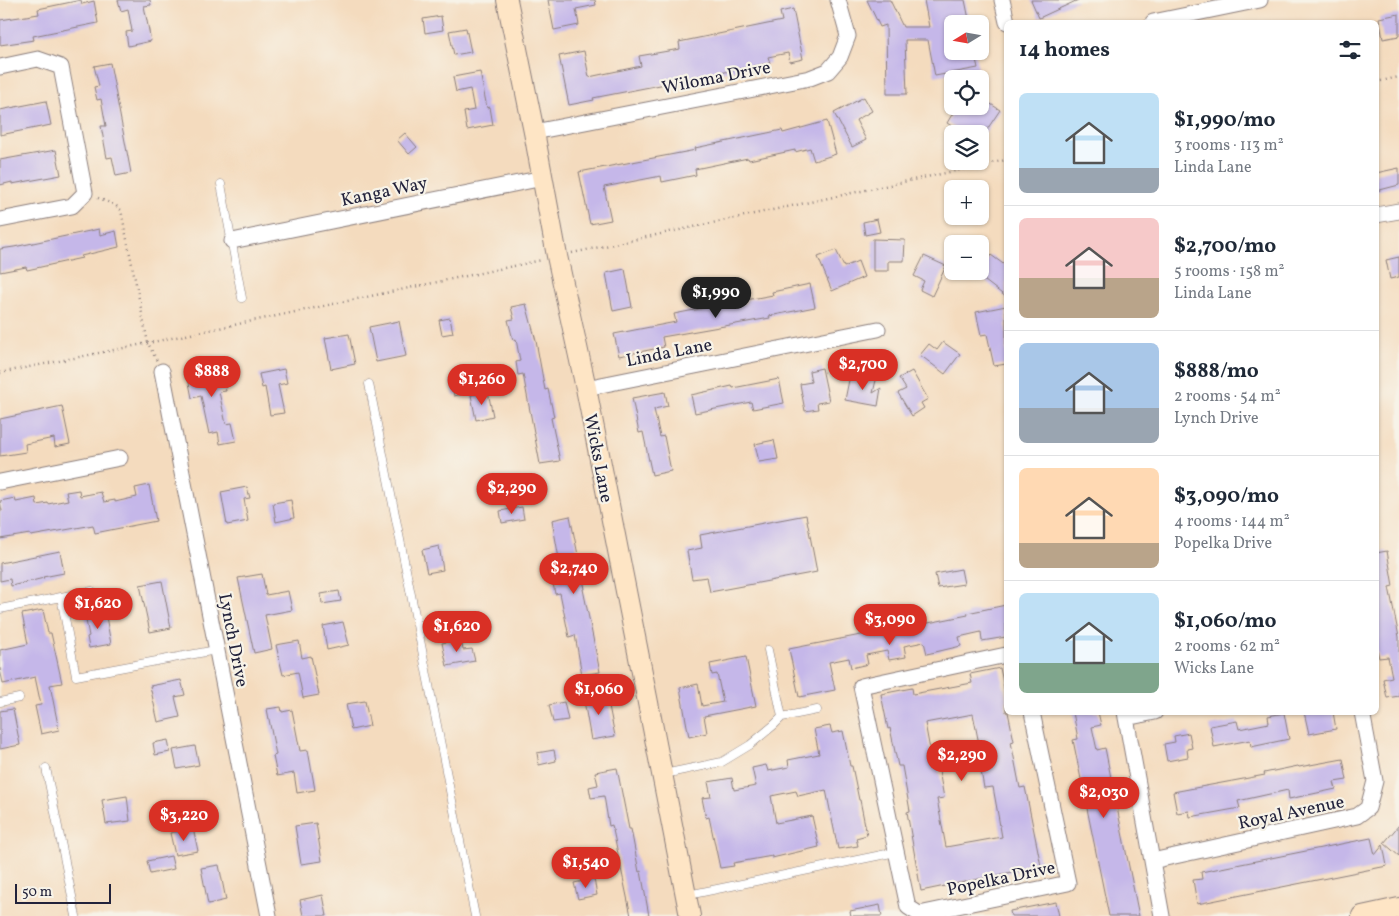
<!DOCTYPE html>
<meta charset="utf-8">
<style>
body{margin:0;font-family:Vollkorn,serif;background:#f6f6f7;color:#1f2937;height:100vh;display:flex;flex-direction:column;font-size:19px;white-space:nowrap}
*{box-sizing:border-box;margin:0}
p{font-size:16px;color:#747a83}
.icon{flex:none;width:28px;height:28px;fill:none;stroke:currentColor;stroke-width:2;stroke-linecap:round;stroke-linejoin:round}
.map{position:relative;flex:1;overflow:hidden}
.details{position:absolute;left:1004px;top:20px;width:375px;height:695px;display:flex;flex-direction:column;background:#fff;border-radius:8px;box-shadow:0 1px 4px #0004}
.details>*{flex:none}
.needle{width:32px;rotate:259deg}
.controls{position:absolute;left:944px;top:15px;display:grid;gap:10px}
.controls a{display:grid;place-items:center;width:45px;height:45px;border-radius:8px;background:#fff;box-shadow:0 1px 4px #0004;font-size:25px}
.scale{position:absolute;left:15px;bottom:12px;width:96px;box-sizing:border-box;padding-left:5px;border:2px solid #22223b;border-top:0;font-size:14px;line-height:18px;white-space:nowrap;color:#22223b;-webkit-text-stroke:4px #f7f3e8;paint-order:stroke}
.price{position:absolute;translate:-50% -42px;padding:0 11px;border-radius:18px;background:#d93025;color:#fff;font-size:16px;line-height:32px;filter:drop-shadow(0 1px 2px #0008)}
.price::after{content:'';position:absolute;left:50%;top:30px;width:15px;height:11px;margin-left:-8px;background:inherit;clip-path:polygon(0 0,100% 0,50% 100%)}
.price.on{background:#222;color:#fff}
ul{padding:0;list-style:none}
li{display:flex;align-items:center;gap:15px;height:125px;padding:0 15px}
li+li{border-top:1px solid #e0e1e3}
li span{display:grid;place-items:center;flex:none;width:140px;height:100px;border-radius:8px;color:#555}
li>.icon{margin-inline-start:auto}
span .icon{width:60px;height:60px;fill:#fffc;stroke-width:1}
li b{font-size:21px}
h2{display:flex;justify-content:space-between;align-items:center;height:60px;padding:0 15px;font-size:21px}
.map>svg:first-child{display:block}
.building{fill:#c5b7e9;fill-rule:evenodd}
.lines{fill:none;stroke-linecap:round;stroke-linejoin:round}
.lane-casing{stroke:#8b7e7c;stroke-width:9}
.street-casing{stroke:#8b7e7c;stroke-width:17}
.secondary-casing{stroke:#8b7e7c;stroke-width:22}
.path{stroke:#8b7e7c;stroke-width:2.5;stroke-dasharray:1 4;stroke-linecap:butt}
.lane{stroke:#fff;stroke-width:8}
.street{stroke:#fff;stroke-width:15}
.secondary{stroke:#fee5c5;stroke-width:20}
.labels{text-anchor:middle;stroke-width:4.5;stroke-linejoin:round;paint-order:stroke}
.street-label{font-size:18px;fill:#22223b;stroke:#f7f3e8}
</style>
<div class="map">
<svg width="1399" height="916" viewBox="0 0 1399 916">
<rect width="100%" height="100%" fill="#f7f3e8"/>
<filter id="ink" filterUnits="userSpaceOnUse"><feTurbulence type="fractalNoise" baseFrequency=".02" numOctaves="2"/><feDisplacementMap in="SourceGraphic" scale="10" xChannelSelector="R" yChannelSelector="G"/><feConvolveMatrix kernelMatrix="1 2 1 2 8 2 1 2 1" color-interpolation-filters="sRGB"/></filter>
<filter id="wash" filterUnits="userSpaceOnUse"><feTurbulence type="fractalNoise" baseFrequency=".0096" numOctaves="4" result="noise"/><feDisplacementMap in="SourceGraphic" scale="20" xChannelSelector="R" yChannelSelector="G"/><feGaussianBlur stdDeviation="1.12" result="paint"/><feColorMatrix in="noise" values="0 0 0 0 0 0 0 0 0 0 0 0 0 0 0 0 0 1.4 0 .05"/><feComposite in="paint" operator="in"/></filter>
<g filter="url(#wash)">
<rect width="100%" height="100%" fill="#f4dbbe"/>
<g id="blocks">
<!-- building -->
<path class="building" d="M81,0L82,4L94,1L98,23L33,36L34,40L0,45V20L39,14L38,9Z
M118,0H150L151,5L144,6L151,41L128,46L126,32L132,31L128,9L121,11Z
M548,0H595L596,5L576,9L579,25L554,30Z
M867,0H890L903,27H929L924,0H965L970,24H952V51H974L978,68L935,76L928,40H905L907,94H887L886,25L880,27Z
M1031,0H1078L1039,18Z
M793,9L803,59L790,62L788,53L768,57L770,63L700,77V78L686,81V80L593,98L594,100L569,105L559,56L584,51L589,77L641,66L639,56L680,49L679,42L782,21L780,12Z
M1399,14V36L1383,39L1379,18Z
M441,16L443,30L425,33L423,19Z
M466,28L471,52L454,55L449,31Z
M110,63L131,173L116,176L112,157L107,158L101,126H106L101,99L97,100L94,87L99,86L94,66Z
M480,72L487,108L490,107L493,125L467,130L464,112L474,110L470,89L456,92L453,77Z
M864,97L872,111L856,120L866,140L852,147L834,113Z
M980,97L1000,110L984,134H964L947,123L957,106H980Z
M46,101L51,125L0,135V110Z
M827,121L836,154L814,161L810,148L795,152V150L749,160L748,158L695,169L696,175L662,182L661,176L604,187L611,220L590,224L579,172L696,150L695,148L782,130L783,133Z
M405,133L417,147L409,154L397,140Z
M56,150L61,175L12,184V182L0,185V160Z
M1399,168V185L1376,191V173Z
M877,219L880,232L865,235L863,222Z
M99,229L100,235L116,231L119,247L81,256L82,258L27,270L26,267L0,272V249L14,247Z
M873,239L905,240L904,261H888V271H873Z
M836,250L844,267L858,261L864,277L832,291L818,257Z
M991,255L1006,266V297L976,274L980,271V269Z
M924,256L946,266L932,296L920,290L924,281L914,276Z
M1399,257V277L1390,279L1386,260Z
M625,269L632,307L613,311L606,273Z
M810,284L815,307L769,316L770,318L662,337L664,347L619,356L614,334L676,322L674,314L715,306L716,308L746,303V300L773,295L772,292Z
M526,304L536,341L545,390L548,389L554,417L551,418L560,461L540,464L523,374L518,375L516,362L520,361L516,339L513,340L508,320L514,319L511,307Z
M1006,306V364L994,366L987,334L981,335L976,312Z
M450,318L453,333L442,335L439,320Z
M399,321L406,356L376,362L369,327Z
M349,334L355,364L331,369L325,338Z
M943,342L960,354L945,374L920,355L929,344L937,350Z
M219,358L226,391L219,392L226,424L232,423L236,441L220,444L218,432L209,434L201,396L192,398L188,378L197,376L195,363Z
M822,368L829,401L817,403L818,409L805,411L800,384L811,382L809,371Z
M284,369L287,383L278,385L284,413L270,415L265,387L262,388L259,374Z
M912,371L928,399L921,403L924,408L912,416L898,393L906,389L899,378Z
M850,375L876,380L873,393L881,388L878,406L845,400Z
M471,376L474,392L454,396L451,380Z
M779,379L784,403L753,409L751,402L695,413L691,395L732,386L733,388Z
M488,392L493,416L476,420L471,395Z
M665,392L668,406L654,409L660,437L664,436L671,471L652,475L643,432L639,433L632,398Z
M62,406L70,444L55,447L54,438L25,444L26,452L0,456V419Z
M774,440L778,459L759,462L755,444Z
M149,485L156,521L95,533L93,525L31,536L30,534L0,539V511H2L0,501L15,498L16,502L36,498L37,505L48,503V504L68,500L66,492L79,490L80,496L101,492L104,502L115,500V502L137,497L135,488Z
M247,487L250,498L244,499L248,521L227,525L221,492Z
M291,500L294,518L276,522L273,503Z
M522,507L524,519L502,523L500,511Z
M806,515L817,572L710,592L707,577L692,579L687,551L702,548L700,535Z
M570,516L585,589H583L600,672L582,675L575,635L569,637L560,593L555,594L553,583L560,581L557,565L560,564L552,520Z
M439,546L443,570L427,573L422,550Z
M60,551L64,573L43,577L44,578L11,586L10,579L0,581V563Z
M1387,551L1393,586L1389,587L1399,637V696L1387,698L1383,679L1392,677L1388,657L1379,658L1376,646V553Z
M961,569L964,584L938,588L935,574Z
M262,574L266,595L288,591L292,610L265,615L272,649L254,653L238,578Z
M162,581L171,628L150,632L140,585Z
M339,591L341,601L322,604L321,594Z
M1006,605V637L982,641L981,632L959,637L961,646L927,654L924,642L904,646L906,657L889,660L887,651L866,655L868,664L851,668L849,658L829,662L835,690L799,697L789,649L871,633L908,627L968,615L967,613Z
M43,610L48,633H51L62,683L50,685L59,730L41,734L35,706L41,705L35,677L3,684L0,668V650L28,644L22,614Z
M105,611L111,644L89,648L87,637L89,636L85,615Z
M343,622L349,645L327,650L323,626Z
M461,639L463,650L472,649L475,661L447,666L442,643Z
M299,641L302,658L311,656L319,695L303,698L298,672L283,675L276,645Z
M746,657L756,706L704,716L707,733L689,737L680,688L698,684L702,706L723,702L717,674L712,675L710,664Z
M1000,668L1006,697V712H1008L1014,741L1011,742L1020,788L1025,787L1041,866L921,891L907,812L910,811L902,766H898L890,728L888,729L881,694L912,688L913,694L972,683L970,674ZM973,714L981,754H978L984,788L993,787L1002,837L946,847L937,799L944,798L938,765L933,766L925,723Z
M181,680L185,695L175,697L180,717L158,722L150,686Z
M606,691L615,736L591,740L583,695Z
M365,701L370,726L351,730L346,704Z
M564,702L568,720L553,722L549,705Z
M281,707L282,712L292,710L300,751L308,750L315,790L297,793L294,773L277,776L273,756L276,755L267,709Z
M13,709L20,745L0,749V711Z
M1073,712H1098L1101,725L1092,727L1097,750L1105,748L1139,916H1109L1073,740L1078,739Z
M1304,712H1333L1336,729L1309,734Z
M1284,713L1289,739L1251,747L1250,740L1214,747L1210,726L1237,721L1239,729L1269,723L1268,716Z
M830,726L832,733L843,731L850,766H852L859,800H860L867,835L856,838L858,846L838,849L826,790L798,796L796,791L771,796L776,823L812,816L819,847L772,858V856L733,863L734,866L720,868L709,817L706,818L702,798L711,797L708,782L732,778L734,790L756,786L752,768L766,765L768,771L789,767L788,760L819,754L814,729Z
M1189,733L1192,748L1187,749L1188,757L1167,761L1164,744L1175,742L1174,736Z
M168,740L170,752L155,755L153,743Z
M195,746L199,765L177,769L173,750Z
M554,750L556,761L539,765L537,753Z
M1343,759L1347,780L1334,782L1336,789L1289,799L1288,790L1238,801L1240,808L1190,817L1189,811L1177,813L1173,792L1265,775L1264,773L1298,766L1299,767Z
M617,768L629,829H631L639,872L641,871L649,916H631L612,825L609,826L604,796L591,798L589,787L598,785L595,772Z
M127,796L130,821L106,824L102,800Z
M316,823L322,861L301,864L295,826Z
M1399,825V856L1384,843Z
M193,828L198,851L175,855L170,833Z
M1371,838L1375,855L1383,845L1387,866L1197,904L1193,880L1202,879L1201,872Z
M171,856L174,869L150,874L147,861Z
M219,865L226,900L208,904L201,868Z
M594,879L597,895L578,899L574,883Z
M323,895L327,916H303L300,900Z
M1056,902L1059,916H1011L1010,911Z
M880,905L882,916H851L850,911Z"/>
</g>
</g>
<g filter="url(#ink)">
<use href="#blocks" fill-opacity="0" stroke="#8b7e7c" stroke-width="1"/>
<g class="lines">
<defs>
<path id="lane" d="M221,184L242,298
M369,384L475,916
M61,597L92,591
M0,609L61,597L76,676L216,650
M768,650L782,717
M0,702L19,698
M46,768L76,916
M664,774L722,762L750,745L774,725L782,717L817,710
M688,895L896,852"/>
<path id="street" d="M1002,0L1007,22
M1153,22L1260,0
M0,67L38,59L61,67L85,193L72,206L0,220
M534,132L810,78L828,71L840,57L848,36L838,0
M1376,215L1399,211
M232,241L543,178
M162,371L269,916
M586,388L878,329
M0,482L120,458
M1006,655L861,686L908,907L919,914L1068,883L1032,712
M1125,712L1162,916
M1126,718L1155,712
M1152,861L1357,816L1368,808L1375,781L1362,712"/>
<path id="secondary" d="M507,0L534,132L557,256L586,388L690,916
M1362,916L1399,908"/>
</defs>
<!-- lane casing -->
<use href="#lane" class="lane-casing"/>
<!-- street casing -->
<use href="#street" class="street-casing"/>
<!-- secondary casing -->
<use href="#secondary" class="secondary-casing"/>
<!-- path -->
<path class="path" d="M1376,82L1399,77
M98,198L115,205L121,210L148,343L157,361
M572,253L1006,160
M0,373L148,343L542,260"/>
<!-- lane -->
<use href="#lane" class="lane"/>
<!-- street -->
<use href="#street" class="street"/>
<!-- secondary -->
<use href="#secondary" class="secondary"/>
</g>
</g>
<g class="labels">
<!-- street labels -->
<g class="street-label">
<text transform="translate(716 77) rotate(-11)" y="6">Wiloma Drive</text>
<text transform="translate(384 191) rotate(-12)" y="6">Kanga Way</text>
<text transform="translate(669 352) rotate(-11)" y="6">Linda Lane</text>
<text transform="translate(599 458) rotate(79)" y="6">Wicks Lane</text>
<text transform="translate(234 640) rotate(79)" y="6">Lynch Drive</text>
<text transform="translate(1291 812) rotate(-12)" y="6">Royal Avenue</text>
<text transform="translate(1001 878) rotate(-12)" y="6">Popelka Drive</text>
</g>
</g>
</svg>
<div class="controls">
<a><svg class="needle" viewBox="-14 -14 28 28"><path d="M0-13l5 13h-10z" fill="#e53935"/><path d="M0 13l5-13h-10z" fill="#747a83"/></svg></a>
<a><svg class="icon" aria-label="locate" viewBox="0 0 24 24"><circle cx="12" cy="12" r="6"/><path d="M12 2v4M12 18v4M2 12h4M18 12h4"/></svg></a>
<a><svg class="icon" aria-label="layers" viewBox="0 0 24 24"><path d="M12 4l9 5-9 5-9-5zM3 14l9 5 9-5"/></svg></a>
<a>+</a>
<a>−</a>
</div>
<div class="scale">50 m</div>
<b class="price on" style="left:716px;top:319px">$1,990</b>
<b class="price" style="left:863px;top:391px">$2,700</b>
<b class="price" style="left:212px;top:398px">$888</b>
<b class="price" style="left:482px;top:406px">$1,260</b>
<b class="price" style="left:512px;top:515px">$2,290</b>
<b class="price" style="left:574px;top:595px">$2,740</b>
<b class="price" style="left:98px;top:630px">$1,620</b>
<b class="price" style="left:890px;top:646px">$3,090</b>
<b class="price" style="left:457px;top:653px">$1,620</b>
<b class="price" style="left:599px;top:716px">$1,060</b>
<b class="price" style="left:962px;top:782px">$2,290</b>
<b class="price" style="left:1104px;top:819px">$2,030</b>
<b class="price" style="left:184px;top:842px">$3,220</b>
<b class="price" style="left:586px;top:889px">$1,540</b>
<section class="details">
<h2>14 homes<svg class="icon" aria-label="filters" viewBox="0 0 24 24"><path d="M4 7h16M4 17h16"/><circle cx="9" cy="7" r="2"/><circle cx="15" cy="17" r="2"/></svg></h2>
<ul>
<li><span style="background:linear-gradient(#bfe0f5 75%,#9aa5b1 0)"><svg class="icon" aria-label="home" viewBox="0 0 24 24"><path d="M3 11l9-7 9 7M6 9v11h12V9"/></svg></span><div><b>$1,990/mo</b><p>3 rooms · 113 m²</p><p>Linda Lane</p></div></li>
<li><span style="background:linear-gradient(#f6c9c9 60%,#b9a48a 0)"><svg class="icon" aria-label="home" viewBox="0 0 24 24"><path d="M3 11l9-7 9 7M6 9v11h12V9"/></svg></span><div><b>$2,700/mo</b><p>5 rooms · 158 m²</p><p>Linda Lane</p></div></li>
<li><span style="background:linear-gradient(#a9c7e8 65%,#9aa5b1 0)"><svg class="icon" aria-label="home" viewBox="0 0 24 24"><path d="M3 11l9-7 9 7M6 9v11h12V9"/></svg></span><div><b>$888/mo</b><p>2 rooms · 54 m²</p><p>Lynch Drive</p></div></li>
<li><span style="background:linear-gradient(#ffd9b3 75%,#b9a48a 0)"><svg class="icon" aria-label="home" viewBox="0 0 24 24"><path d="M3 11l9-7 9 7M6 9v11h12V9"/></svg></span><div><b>$3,090/mo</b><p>4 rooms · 144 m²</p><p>Popelka Drive</p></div></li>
<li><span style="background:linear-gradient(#bfe0f5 70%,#7fa58c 0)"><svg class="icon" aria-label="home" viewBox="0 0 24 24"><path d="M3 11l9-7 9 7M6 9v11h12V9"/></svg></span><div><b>$1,060/mo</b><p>2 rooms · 62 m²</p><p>Wicks Lane</p></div></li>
</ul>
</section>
</div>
